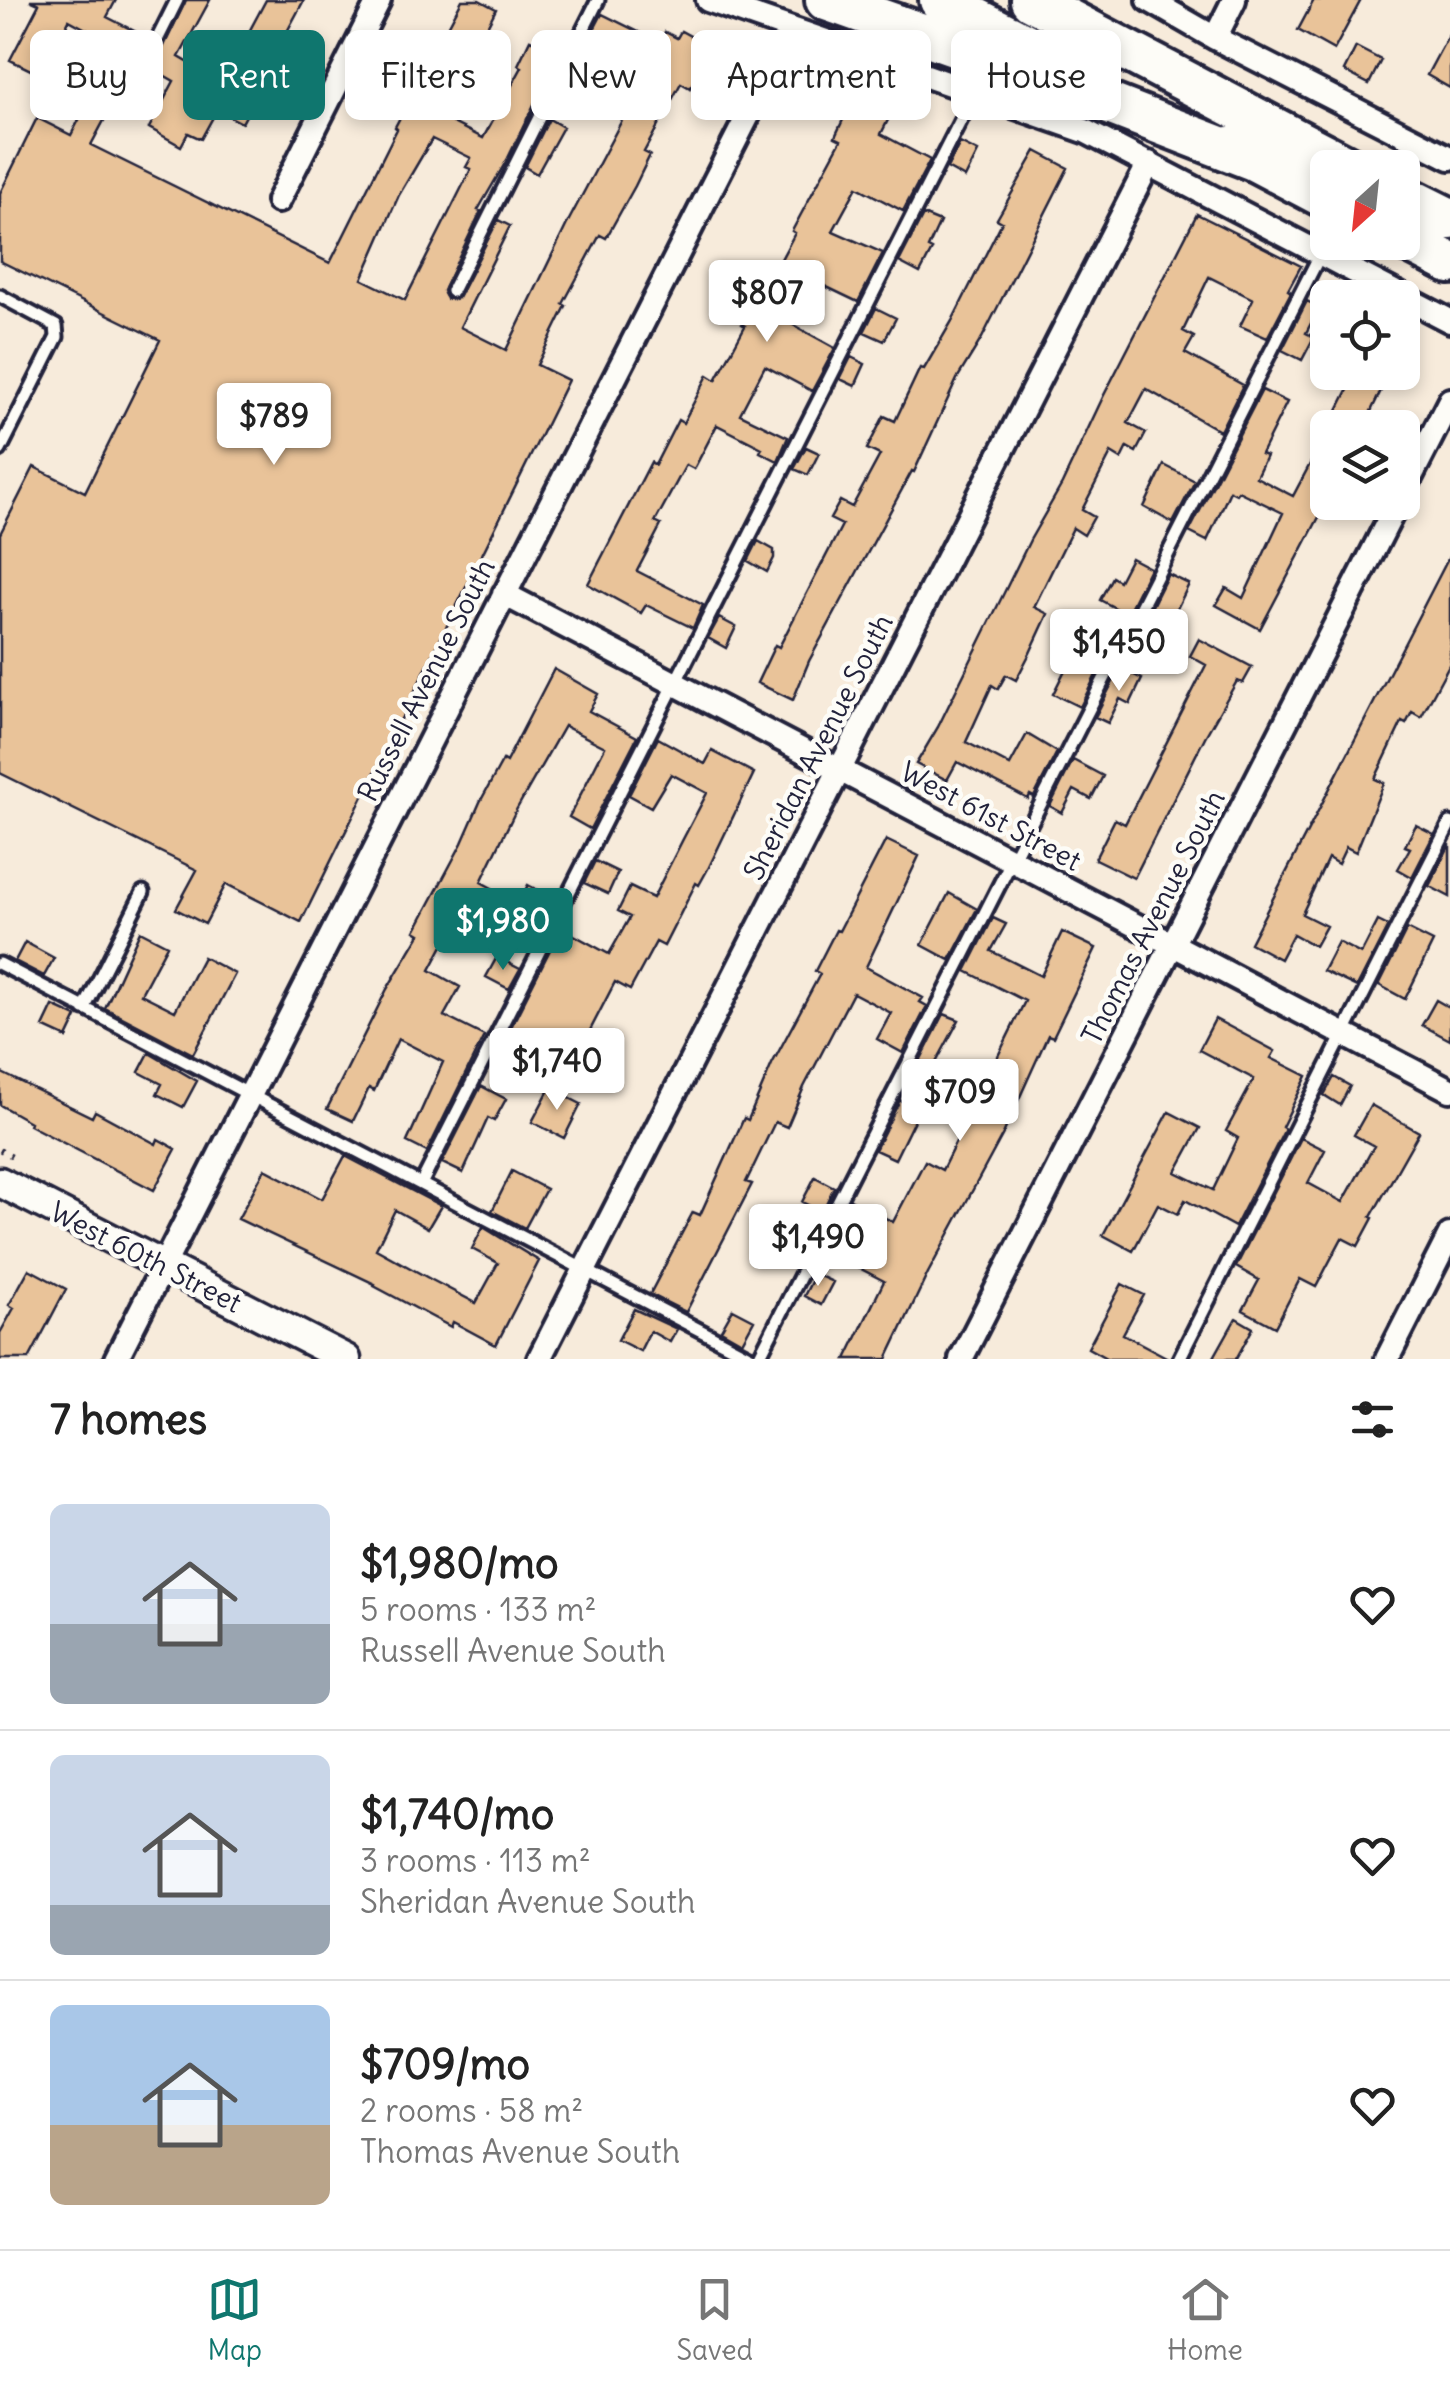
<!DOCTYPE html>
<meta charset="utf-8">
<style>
body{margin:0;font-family:Delius,sans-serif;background:#f2f2f2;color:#222;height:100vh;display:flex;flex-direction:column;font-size:38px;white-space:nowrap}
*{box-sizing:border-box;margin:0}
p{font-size:32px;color:#767676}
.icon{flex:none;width:55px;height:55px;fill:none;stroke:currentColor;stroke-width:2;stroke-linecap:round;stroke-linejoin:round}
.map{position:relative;height:1359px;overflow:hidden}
.sheet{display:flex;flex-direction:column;background:#fff;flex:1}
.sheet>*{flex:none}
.guide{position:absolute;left:30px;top:30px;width:1390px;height:90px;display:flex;gap:20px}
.needle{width:65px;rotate:207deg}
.tools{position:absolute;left:1310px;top:150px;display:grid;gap:20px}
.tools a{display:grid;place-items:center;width:110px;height:110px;border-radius:15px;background:#fff;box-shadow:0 5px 15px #0003;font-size:50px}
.price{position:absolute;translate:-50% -85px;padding:0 22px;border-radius:10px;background:#fff;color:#222;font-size:32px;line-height:65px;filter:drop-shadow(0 2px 5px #0008)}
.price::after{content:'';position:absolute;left:50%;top:60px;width:30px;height:22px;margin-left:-15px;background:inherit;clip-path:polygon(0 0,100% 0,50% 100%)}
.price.selected{background:#0f766e;color:#fff}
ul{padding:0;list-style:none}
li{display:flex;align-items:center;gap:30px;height:250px;padding:0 50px}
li+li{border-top:2px solid #e0e0e0}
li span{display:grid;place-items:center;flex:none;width:280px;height:200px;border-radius:15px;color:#555}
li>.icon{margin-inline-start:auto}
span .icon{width:120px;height:120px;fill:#fffc;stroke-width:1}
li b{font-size:42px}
h2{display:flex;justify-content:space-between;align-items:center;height:120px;padding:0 50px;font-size:42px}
.pill{padding:0 35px;border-radius:15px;background:#fff;box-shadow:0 5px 15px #0003;font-size:35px;line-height:90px}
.pill.selected{background:#0f766e;color:#fff}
.menu{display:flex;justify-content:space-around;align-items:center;height:140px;border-top:2px solid #e0e0e0;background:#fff;font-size:28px;color:#767676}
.menu a{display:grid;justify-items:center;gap:5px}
.menu .selected{color:#0f766e}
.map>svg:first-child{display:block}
.building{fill:#e9c399;stroke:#22223b;stroke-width:2.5;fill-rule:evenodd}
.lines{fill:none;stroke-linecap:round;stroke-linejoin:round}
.service-casing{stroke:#22223b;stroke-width:19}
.minor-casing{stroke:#22223b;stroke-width:30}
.tertiary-casing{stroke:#22223b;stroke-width:35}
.motorway-casing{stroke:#22223b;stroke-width:48}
.path{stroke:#22223b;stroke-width:5;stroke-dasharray:2.5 8;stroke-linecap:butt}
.service{stroke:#fdfcf7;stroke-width:11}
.minor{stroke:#fdfcf7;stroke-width:22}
.tertiary{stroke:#fdfcf7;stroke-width:28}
.motorway{stroke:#fdfcf7;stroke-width:40}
.labels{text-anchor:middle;stroke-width:9;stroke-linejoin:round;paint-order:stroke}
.street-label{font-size:28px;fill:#22223b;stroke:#fdfcf7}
</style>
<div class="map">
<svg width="1450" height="1359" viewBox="0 0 1450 1359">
<rect width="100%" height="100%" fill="#f7ebdb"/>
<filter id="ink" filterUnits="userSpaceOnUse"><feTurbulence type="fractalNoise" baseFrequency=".01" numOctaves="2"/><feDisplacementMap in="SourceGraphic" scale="20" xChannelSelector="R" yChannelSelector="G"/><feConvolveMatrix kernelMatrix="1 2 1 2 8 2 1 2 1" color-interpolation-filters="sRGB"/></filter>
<g filter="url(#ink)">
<!-- building -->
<path class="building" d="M30,0H116L107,17L148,38L91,145L330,263L397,129L395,127L462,0H479L496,9L441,117L483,138L522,67L518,65L530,40L559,53L508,158L478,210L481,211L443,291L447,299L458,298L498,220L510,226L460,327L506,350L569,220L648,71L609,51L599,73L577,62L602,14L659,42L665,32L677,38L681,31L712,48L690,88L681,83L644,152L650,155L635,186L606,238L600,235L563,304L566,306L537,365L568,380L301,922L226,884L205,924L176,909L197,870L0,773V534L34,467L85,492L160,340L0,261V193L37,118L71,135L114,53L107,49L110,42L69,20L41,75L10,60L39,4ZM432,139L471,158L466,167L471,169L405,300L362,279L399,195Z
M186,0H210L179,57L222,82L266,0H304L261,80L264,82L242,123L217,110L201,139L188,133L181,146L149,128L174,81L153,69Z
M1314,0H1361L1334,50L1298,30Z
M1450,32V88L1427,75Z
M1356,47L1381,60L1369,84L1344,71Z
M854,96L891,114L881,134L930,160L903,211L857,187L833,231L883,253L858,302L812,280L788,322L835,348L812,391L765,366L740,414L788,437L778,461L760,452L762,448L717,425L694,469L686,465L655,522L661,525L637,571L703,605L693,628L646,605L641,613L588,584L651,462L655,465L678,420L683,423L708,375L716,380L745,326L742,324L761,290L764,291L795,233L792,231L841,140L835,137Z
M549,119L563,127L537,174L525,167Z
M960,143L978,152L965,178L947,168Z
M1036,151L1068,168L982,338L958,377L914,472L912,471L809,661L793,700L757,683L775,645L779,647L842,525L830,519L840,501L852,507L880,455L867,449L884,416L895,421L920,368L924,369L952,321L1002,222L997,219Z
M1197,214L1301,266L1288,290L1291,292L1267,338L1240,326L1253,299L1209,277L1183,331L1194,337L1185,353L1243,385L1220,431L1146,389L1128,423L1146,433L1136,452L1127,447L1121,459L1111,453L1082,510L1094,517L1084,535L1073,528L1034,607L1048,614L1030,653L1016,680L1006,675L998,689L992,685L966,742L1010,765L1027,734L1057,752L1034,797L1030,795L1028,799L957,762L947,780L916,764L938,727L1030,540L1062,484L1103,397Z
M923,215L940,222L928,248L932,250L920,273L899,262Z
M1307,301L1319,308L1306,333L1314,337L1302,360L1282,350Z
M876,308L896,318L884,341L864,332Z
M851,357L865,364L855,386L840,379Z
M1357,372H1371L1386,380L1363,428H1329Z
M1262,390L1287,402L1261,454L1266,456L1256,477L1293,496L1328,430V500L1260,629L1216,605L1226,588L1243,598L1283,513L1238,491L1236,494L1230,491L1207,541L1189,532Z
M806,447L819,453L808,475L794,469Z
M1164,465L1195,481L1173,523L1144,507Z
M758,541L774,550V558L767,572L748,561Z
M1450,555V663L1421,717L1412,712L1406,724L1402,722L1375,779L1384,783L1356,852L1346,847L1338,864L1328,858L1302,914L1326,926L1315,946L1293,934L1280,959L1250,943Z
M1131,558L1150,568L1127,614L1100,600L1112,577L1119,581Z
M1168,574L1189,584L1165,633L1144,622Z
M719,618L736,627L726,648L708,638Z
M1199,639L1252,667L1243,683L1237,681L1205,737L1134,878L1095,859L1115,819L1125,824L1206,665L1190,656Z
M1076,648L1103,661L1080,707L1053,694Z
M1120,668L1142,679L1130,704L1120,699L1108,723L1095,717Z
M554,669L598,694L589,711L637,737L590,829L569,817L605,747L564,726L515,812L481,882L492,888L481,908L467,901L430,970L460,987L444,1016L484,1036L427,1152L407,1142L443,1062L398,1039L374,1091L369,1088L353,1121L327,1109L387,989L420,934L415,931L462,843L480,802L503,760L506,762Z
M658,738L705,764L712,751L754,773L709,867L699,885L696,883L664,946L656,942L630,990L615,982L568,1073L502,1045L561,928L609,954L630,917L618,911L630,887L653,898L682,841L707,793L671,774L651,807L629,795Z
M1073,760L1103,776L1091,799L1074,790L1062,813L1050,806Z
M1416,825L1434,834L1412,877L1398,869L1410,848L1405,846Z
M886,840L919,856L866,967L923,998L920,1002L927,1006L903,1053L877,1039L891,1013L853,993L804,1087L787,1127L775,1122L746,1182L752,1184L686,1312L650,1294L693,1212L700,1215L744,1118L748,1120L772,1064L820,974L815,971L836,930L839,931Z
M1450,844V897L1429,886Z
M595,861L618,872L608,894L584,883Z
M528,885L554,899L543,919L517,905Z
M949,893L977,909L950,960L922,945Z
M993,918L1006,924L991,951L1041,976L1062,932L1096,948L1053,1037L1048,1035L1004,1132L928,1273L887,1359H846L884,1281L840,1258L856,1229L839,1220L850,1199L893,1222L925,1161L942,1170L1025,1001L966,971Z
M1378,921L1388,926L1357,987L1323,971L1338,942L1361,954Z
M1407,929L1433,942L1405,999L1379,985Z
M140,931L167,945L141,994L175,1011L203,957L235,974L193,1054L105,1008Z
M25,942L54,958L44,976L15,961Z
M497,957L520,969L509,989L486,977Z
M1436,1000L1450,1008V1040L1422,1025Z
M53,1006L77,1017L67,1038L43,1027Z
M944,1014L959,1020L932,1070L919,1063Z
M1215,1019L1275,1051L1271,1058L1307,1076L1282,1127L1285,1129L1235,1227L1185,1200L1178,1214L1158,1204L1133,1251L1103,1235L1169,1112L1200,1128L1176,1172L1213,1190L1238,1138L1226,1131L1254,1079L1199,1050Z
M149,1053L197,1081L183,1107L157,1094L162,1084L139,1072Z
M0,1072L92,1117L95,1111L156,1144L158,1139L176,1149L154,1190L29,1125L30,1122L0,1105Z
M1334,1077L1350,1086L1340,1105L1324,1095Z
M481,1086L506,1099L494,1121L488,1118L463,1173L442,1163Z
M550,1088L581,1104L564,1138L532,1122Z
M900,1100L919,1110L895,1159L875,1150Z
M1371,1105L1419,1132L1371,1217L1373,1218L1358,1246L1342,1238L1316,1287L1300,1279L1275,1327L1243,1310L1259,1280L1236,1267L1301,1138L1325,1150L1308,1183L1343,1202L1374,1146L1354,1135Z
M345,1156L441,1206L428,1228L395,1210L376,1249L432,1280L476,1303L498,1263L472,1249L483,1227L539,1261L496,1345L453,1322L451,1327L374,1286L375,1284L238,1219L265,1169L322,1199Z
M512,1171L546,1189L525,1228L492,1211Z
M815,1177L834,1187L822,1212L802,1202Z
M29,1269L66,1289L29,1359H0V1333L14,1308L9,1305Z
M815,1274L833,1282L821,1305L804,1296Z
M1122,1284L1144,1295L1123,1334L1170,1359H1108L1088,1348Z
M634,1309L677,1329L670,1342L650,1331L640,1351L618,1340Z
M733,1309L754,1320L742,1342L721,1330Z
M1236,1318L1253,1328L1236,1359H1213Z"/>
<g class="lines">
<defs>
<path id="service" d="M127,100L177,0
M452,291L598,0
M0,296L56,326L57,337L0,450
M0,964L755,1359
M84,1009L143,892
M421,1184L975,92
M758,1359L1321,253
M1179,1359L1450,823"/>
<path id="minor" d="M708,0L1085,131L1450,321
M1149,0L1215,38L1450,158
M1215,38L1234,0
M278,201L379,0
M1402,494L1450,400
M504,594L1450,1090
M116,1359L792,29
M539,1359L1149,163
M961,1359L1398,502
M1387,1359L1450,1235"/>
<path id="tertiary" d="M0,1182L346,1359"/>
<path id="motorway" d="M826,0L996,60L1254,160
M940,0L1057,60
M1031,0L1350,168
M1229,147L1328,199
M1402,195L1450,219
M1402,238L1450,263"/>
</defs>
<!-- service casing -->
<use href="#service" class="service-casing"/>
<!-- minor casing -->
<use href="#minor" class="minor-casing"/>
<!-- tertiary casing -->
<use href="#tertiary" class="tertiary-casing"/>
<!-- motorway casing -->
<use href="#motorway" class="motorway-casing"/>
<!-- path -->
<path class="path" d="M0,1150L15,1158"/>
<!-- service -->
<use href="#service" class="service"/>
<!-- minor -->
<use href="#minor" class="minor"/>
<!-- tertiary -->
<use href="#tertiary" class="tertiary"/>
<!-- motorway -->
<use href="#motorway" class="motorway"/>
</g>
</g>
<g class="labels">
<!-- street labels -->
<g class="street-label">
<text transform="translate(426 680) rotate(-63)" y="10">Russell Avenue South</text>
<text transform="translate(818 747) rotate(-63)" y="10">Sheridan Avenue South</text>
<text transform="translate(991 816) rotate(28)" y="10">West 61st Street</text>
<text transform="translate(1153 917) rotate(-63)" y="10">Thomas Avenue South</text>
<text transform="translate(146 1257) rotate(27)" y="10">West 60th Street</text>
</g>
</g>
</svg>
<div class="tools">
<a><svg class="needle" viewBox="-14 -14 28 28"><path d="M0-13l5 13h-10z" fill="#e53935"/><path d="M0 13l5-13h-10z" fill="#767676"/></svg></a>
<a><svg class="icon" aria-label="locate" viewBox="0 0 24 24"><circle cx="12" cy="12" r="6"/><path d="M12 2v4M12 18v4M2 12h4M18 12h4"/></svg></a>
<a><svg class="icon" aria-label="layers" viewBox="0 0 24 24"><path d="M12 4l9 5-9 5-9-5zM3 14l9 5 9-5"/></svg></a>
</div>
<b class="price" style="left:767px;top:345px">$807</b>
<b class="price" style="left:274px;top:468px">$789</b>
<b class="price" style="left:1119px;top:694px">$1,450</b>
<b class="price selected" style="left:503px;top:973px">$1,980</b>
<b class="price" style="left:557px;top:1113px">$1,740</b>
<b class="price" style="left:960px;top:1144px">$709</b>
<b class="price" style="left:818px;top:1289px">$1,490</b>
<div class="guide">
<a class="pill">Buy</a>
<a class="pill selected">Rent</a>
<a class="pill">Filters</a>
<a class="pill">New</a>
<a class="pill">Apartment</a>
<a class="pill">House</a>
</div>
</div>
<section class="sheet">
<h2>7 homes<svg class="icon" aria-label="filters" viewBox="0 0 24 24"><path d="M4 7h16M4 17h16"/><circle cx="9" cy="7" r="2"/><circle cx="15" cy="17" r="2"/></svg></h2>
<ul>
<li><span style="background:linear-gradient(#c9d6e8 60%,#9aa5b1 0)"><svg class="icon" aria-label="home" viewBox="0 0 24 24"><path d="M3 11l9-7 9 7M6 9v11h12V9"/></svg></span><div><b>$1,980/mo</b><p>5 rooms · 133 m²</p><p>Russell Avenue South</p></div><svg class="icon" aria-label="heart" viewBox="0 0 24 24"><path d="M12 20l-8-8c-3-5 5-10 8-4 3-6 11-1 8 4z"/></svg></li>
<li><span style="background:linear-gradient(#c9d6e8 75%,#9aa5b1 0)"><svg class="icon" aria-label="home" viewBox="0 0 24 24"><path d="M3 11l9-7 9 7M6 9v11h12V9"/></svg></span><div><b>$1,740/mo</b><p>3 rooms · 113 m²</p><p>Sheridan Avenue South</p></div><svg class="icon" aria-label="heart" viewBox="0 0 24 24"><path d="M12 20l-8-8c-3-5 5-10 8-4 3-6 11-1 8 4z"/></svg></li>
<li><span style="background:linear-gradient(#a9c7e8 60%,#b9a48a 0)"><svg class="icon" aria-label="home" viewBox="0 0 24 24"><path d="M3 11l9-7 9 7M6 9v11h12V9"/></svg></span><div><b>$709/mo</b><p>2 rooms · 58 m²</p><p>Thomas Avenue South</p></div><svg class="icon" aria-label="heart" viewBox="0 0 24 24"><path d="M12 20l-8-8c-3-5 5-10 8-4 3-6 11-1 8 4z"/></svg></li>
</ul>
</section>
<nav class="menu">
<a class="selected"><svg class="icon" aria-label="map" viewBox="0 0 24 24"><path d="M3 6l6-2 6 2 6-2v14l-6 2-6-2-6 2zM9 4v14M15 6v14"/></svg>Map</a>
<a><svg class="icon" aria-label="saved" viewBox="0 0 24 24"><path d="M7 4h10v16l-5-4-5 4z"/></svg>Saved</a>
<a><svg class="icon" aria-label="home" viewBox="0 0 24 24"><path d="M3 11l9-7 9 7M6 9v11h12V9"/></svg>Home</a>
</nav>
